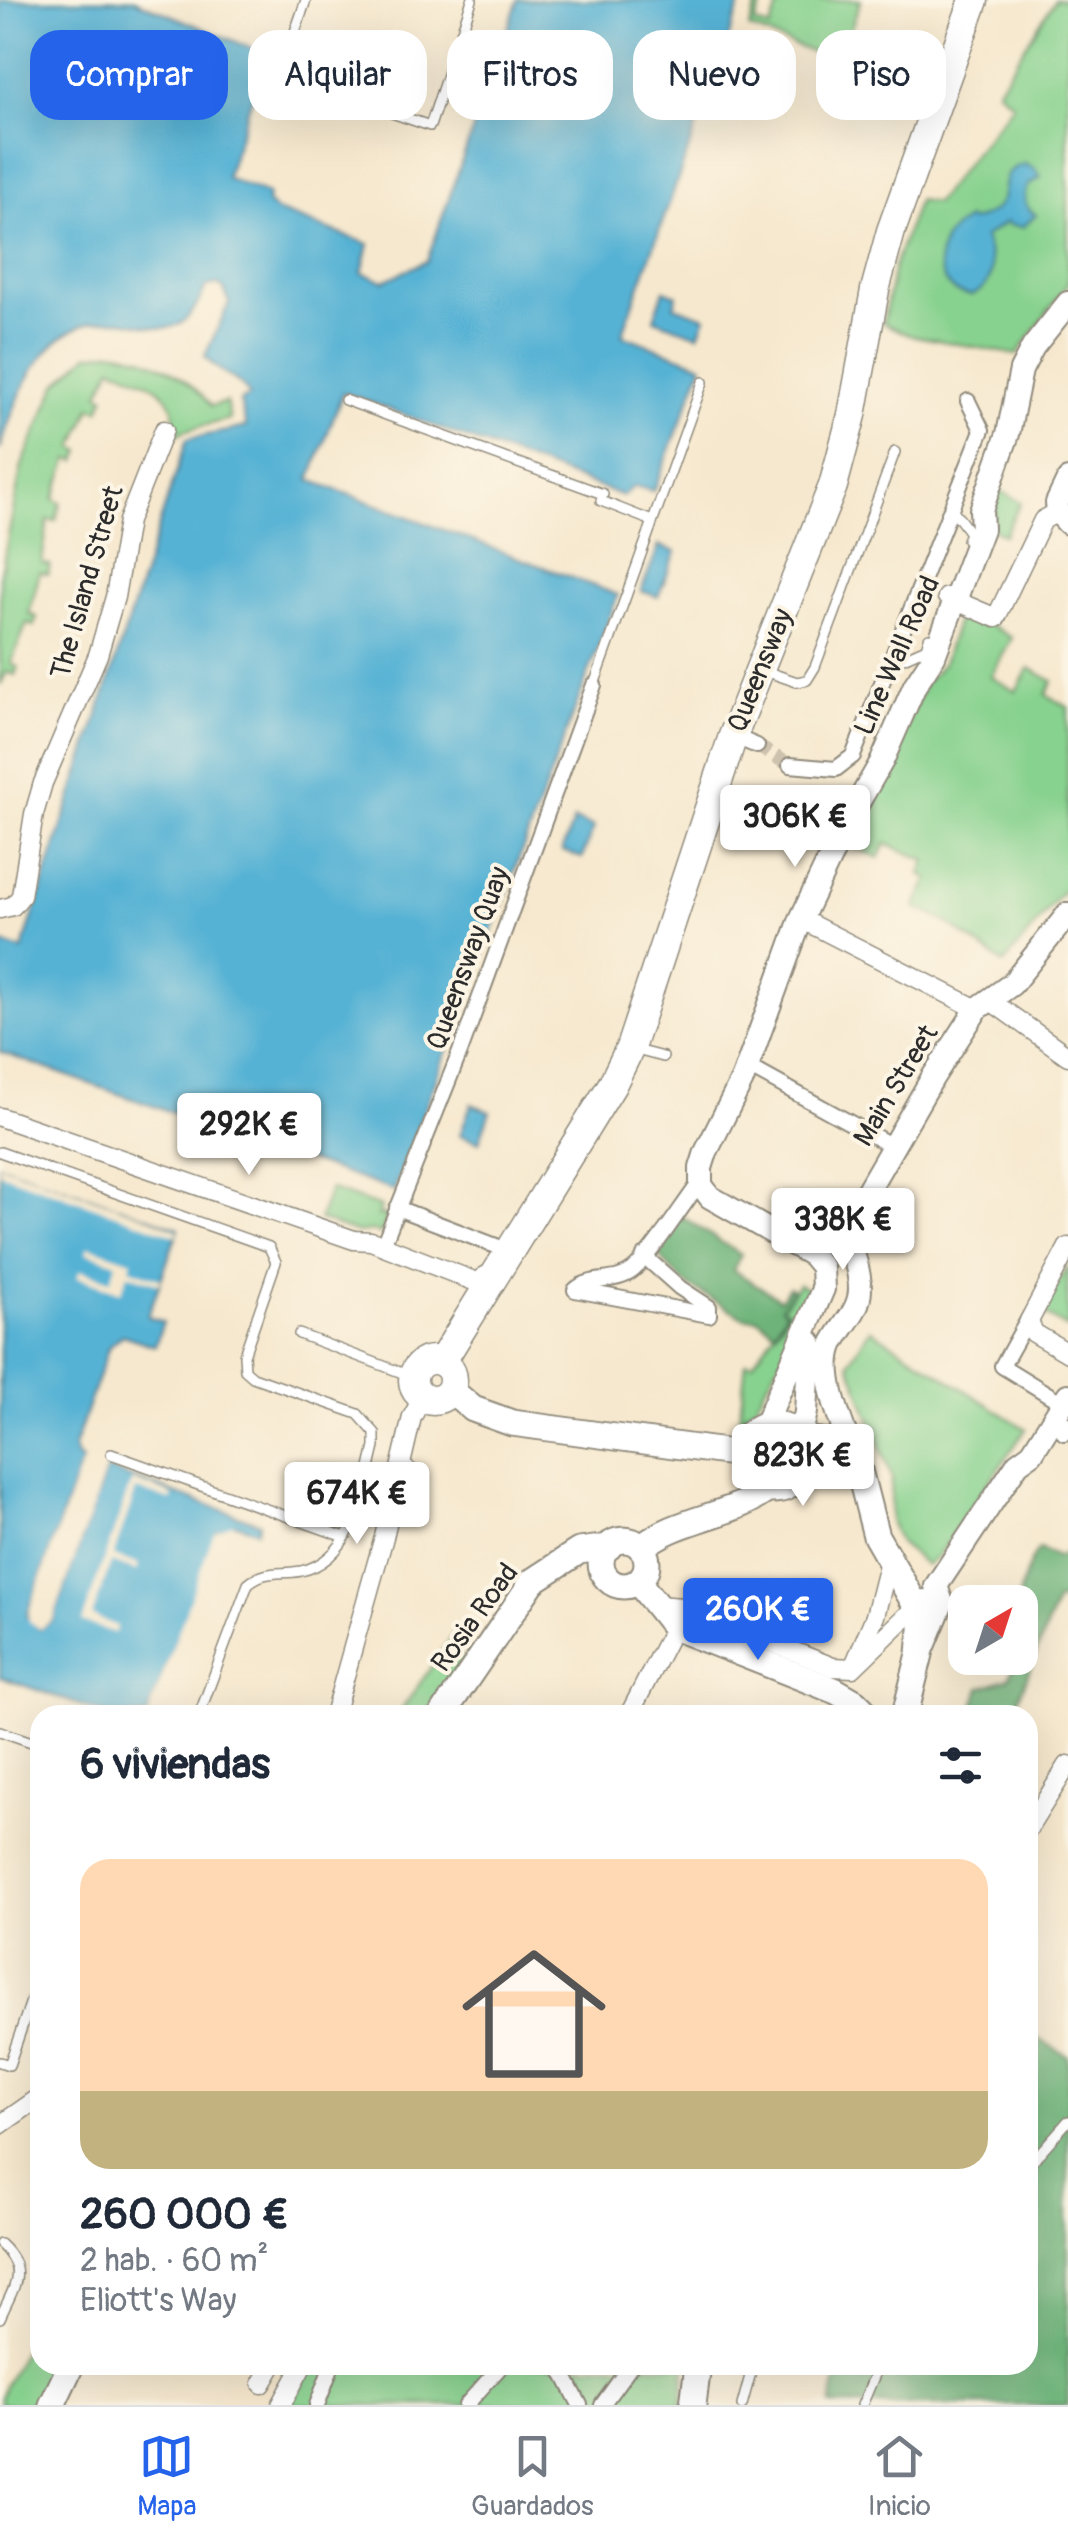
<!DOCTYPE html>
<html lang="es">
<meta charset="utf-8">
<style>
body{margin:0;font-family:Pangolin,sans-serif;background:#f6f6f7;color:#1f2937;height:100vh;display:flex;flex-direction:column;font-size:38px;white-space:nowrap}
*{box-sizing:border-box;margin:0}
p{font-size:32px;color:#747a83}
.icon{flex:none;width:55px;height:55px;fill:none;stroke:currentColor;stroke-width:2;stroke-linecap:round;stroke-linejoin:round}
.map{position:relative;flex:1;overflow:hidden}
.panel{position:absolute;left:30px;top:1705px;width:1008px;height:670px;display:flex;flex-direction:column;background:#fff;border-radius:30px;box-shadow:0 10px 40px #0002}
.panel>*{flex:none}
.hud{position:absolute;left:30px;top:30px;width:1010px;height:90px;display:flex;gap:20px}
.needle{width:65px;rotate:39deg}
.fabs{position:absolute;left:948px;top:1585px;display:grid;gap:20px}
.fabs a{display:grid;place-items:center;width:90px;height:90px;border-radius:20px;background:#fff;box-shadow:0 10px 40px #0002;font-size:50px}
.price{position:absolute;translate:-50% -85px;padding:0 22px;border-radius:10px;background:#fff;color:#222;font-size:32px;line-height:65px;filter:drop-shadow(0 2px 5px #0008)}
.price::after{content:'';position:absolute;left:50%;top:60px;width:30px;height:22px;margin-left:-15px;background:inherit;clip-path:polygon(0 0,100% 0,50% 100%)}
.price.current{background:#2563eb;color:#fff}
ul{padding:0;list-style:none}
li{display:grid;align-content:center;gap:20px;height:530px;padding:0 50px}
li+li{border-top:2px solid #e0e1e3}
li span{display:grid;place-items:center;height:310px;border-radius:30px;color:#555}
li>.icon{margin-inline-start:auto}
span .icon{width:180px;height:180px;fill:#fffc;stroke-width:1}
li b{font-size:42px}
h2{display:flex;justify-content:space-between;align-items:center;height:120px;padding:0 50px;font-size:42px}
.pill{padding:0 35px;border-radius:30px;background:#fff;box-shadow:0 10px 40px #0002;font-size:35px;line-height:90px}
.pill.current{background:#2563eb;color:#fff}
.menu{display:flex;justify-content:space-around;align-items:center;height:140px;border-top:2px solid #e0e1e3;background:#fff;font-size:28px;color:#747a83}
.menu a{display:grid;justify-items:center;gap:5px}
.menu .current{color:#2563eb}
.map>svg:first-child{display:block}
.green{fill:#88d28f;stroke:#5a7e5d;stroke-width:2.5}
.forest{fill:#6eb47a;stroke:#4c7052;stroke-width:2.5}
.water{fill:#56b2d4;stroke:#406e80;stroke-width:2.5}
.pier{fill:#f6e8ce}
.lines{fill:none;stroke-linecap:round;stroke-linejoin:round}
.pedestrian-tunnel{stroke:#cdc2ad;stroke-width:14;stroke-dasharray:14 7;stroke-linecap:butt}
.service-casing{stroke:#908a7c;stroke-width:12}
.pedestrian-casing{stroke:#908a7c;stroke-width:18}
.minor-casing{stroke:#908a7c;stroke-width:21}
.tertiary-casing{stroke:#908a7c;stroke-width:26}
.secondary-casing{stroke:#908a7c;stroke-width:29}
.primary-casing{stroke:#908a7c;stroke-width:31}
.service{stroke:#fff;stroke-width:9}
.pedestrian{stroke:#fff;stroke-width:14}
.minor{stroke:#fff;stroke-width:18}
.tertiary{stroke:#fff;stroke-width:22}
.secondary{stroke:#fff;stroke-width:25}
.primary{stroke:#fff;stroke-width:28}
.labels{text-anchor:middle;stroke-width:8;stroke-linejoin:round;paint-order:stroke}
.street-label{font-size:28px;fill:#2b2b2b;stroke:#fcf5e5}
</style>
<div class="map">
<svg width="1068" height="2405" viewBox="0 0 1068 2405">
<rect width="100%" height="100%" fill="#fcf5e5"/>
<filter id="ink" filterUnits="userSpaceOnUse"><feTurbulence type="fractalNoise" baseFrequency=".01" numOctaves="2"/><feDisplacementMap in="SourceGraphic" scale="20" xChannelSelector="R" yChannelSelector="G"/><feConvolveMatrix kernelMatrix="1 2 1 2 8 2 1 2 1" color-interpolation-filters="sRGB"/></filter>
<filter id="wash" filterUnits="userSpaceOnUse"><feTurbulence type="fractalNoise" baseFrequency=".0048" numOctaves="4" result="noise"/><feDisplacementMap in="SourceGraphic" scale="40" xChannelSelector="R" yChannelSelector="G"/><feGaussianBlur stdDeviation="2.25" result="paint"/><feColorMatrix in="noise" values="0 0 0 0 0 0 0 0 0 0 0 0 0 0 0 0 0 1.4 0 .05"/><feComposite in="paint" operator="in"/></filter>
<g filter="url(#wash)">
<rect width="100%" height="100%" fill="#f6e8ce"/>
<!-- green -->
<path class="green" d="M759,0H764L755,23L770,28L781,0H861L847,39L892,55L884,80L749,28Z
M1055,0H1068V283L1017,355L909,335L883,323L894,266L918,200L935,203L1013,104L997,90Z
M113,351C151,356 187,375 211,406L226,402L230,419L183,431L177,435L171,433C186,392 143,380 112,367L99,393L105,397L99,410L91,407L74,447L81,451L77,461L69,459L54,499L61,503L56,521L48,520L42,563L50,565L48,574L40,572L29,614L37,617L34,626L27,623L11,663L18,667L15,675L7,672L0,685V578L22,465L57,384L88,355Z
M997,489L1021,502L1004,535L993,529Z
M965,615L978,618L1012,638L991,677L1016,691L1029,668L1053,681L1046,695L1068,707V885L1004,964L948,923L915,907L929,879L921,874L926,860L886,844L879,858L847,844L926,682L943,663L958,617Z
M330,1189L381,1207L378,1216L388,1215L381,1234L372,1231L358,1233L319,1220Z
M1068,1266V1328L1041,1312Z
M799,1284L817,1295L755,1406L739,1421L746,1362L753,1363L789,1312L782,1307Z
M870,1329L1026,1429L937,1558L926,1565L900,1544L894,1531L890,1520L892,1478L849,1363Z
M778,1437L784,1443L786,1453L775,1467L760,1473L752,1466L756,1451L766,1439Z
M454,1634L462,1661L426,1715H398Z
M40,2316V2365H58L39,2405H0V2397Z
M310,2365H685L682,2405H289Z"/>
<!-- forest -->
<path class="forest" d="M681,1216L741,1255L733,1270L780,1299L789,1287L793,1290L781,1307L786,1313L774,1331L757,1318H745L684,1283L655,1252Z
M1039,1549L1058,1557L1068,1551V1602L1057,1600L1012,1715H971L980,1688L1009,1678L1016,1658H1020L1024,1631L1020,1626V1602H1016C1024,1584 1026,1564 1039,1549Z
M1028,2033L1068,2056V2405H830L840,2365H1028Z"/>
<!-- water -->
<path class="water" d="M0,0H134L266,54L226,178L268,194L267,203L276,211L369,244L362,273L384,281L427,261L518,0H742L622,335L703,365L654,491L634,486L623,496L343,392L310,480L618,595L394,1191L0,1052V943L22,950L187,439L246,427L240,401L249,396C241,377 216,373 205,356L229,303L224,289L217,284L206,287C174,363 143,307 89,323C36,340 14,403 0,450Z
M746,52L762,57L740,115L725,111Z
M1024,164L1034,168L1041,177L1027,186C1022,198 1025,208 1036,215L1023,227L1009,225L1007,222L984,237C990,257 1001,281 973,295C941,296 930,259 948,235C953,228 961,223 967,219L970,221C1029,204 983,176 1024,164Z
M664,290L677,295L674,306L706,317L699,335L654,319Z
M659,546L676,552L658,597L641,591Z
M574,820L594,827L582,858L562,851Z
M471,1104L490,1111L479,1142L460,1135Z
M0,1165L179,1228L148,1316L163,1322L155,1346L122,1335L109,1346L74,1447L77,1457L82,1460L27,1616L40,1629L53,1620L106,1469L260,1523L257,1532L237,1524L217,1532L148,1715H108L0,1677Z"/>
<!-- pier -->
<path class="pier" d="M0,1165L147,1217L178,1230L176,1236L0,1173Z
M88,1246L132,1261L130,1268L161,1279L159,1284L128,1274L121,1292L77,1277L80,1270L111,1280L116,1263L86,1252Z
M80,1467L84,1469L33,1612V1619L40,1623L49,1618L101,1467L106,1469L53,1620L40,1629L29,1621V1611Z
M132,1480L173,1495L171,1500L136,1490L113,1556L139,1565L137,1571L111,1562L92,1616L117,1626L115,1633L82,1622Z
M232,1524L262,1533L257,1537L233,1529L217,1540L153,1715H148L212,1538L216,1532Z"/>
</g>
<g filter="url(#ink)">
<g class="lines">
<!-- pedestrian-tunnel -->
<path class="pedestrian-tunnel" d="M757,746L790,765"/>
<defs>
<path id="service" d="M306,0L280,75L430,126L472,0
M345,400L603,494L601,501L652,521
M953,510L970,533L967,540
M892,663L926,648L929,638
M762,670L797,682L807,680L815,667L895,452
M594,685L703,382
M632,1049L663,1057
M0,1152L269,1247L276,1262L244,1355L245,1370L253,1377L358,1414L375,1433V1447C364,1491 354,1559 301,1571C281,1575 265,1569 248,1584L199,1715
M299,1334L413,1377
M111,1454L345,1537
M402,1462L424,1477
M0,1731L40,1745
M0,2062L9,2065L40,1975
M1028,2166L1068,2121
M0,2244C29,2271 14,2286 0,2318
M742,2405L753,2365
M862,2405L879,2365"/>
<path id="pedestrian" d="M733,736L757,746
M790,765L836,769L853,756L982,430L968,401
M747,1066L892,1146
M397,1208L509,1251
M383,1245L460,1052L594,685
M644,1256L680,1288L709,1307V1315L575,1290C590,1276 616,1284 633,1270C652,1254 684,1203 701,1181
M1030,1316L1002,1366L1067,1406
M1064,1433L1068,1424
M559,2365L580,2405
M317,2405L332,2365
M466,2405L502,2365
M602,2405L631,2365"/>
<path id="minor" d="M947,597L996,618L1043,520L1058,512
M0,909L13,906L21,896L34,814L43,783L98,655L115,597L128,521L164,430
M801,919L977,1009
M988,999L1068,1056
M0,1117L354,1240L371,1241L479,1283L485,1276L495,1272
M1068,1247L1029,1321L1034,1333L1068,1353
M657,1605L682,1607L833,1667L853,1668
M855,1663L875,1616L889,1561
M853,1668L924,1599
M334,1715L384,1537L412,1417L423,1397
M629,1715L674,1627
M1028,1829L1068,1765
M0,2125L40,2097
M262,2384L273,2365
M281,2405L303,2365"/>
<path id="tertiary" d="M1068,480L1057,503L1058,512L1068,523
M765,1425L823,1289L822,1267L812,1255L710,1197L701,1185V1168L706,1152L743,1078L801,919L847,822L882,761L915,685L934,656L982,529L981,510L1008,434L1021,370L1033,347L1068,303
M800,1438L806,1412L810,1342
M859,1470C848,1437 817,1377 833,1343C842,1325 860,1311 860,1289C860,1256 842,1248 854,1214L933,1077L977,1009L1012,984L1068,914
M922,1651L942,1603L936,1586L1018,1463L1032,1453L1068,1395"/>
<path id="secondary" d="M451,1390L473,1409L512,1423L740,1454
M740 1457a33 33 0 1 1 66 0a33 33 0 1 1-66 0Z
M804,1444L813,1440L828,1442L859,1470L876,1536L923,1618L920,1654L905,1715
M601 1563a23 23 0 1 1 46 0a23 23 0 1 1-46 0Z
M641,1548C676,1518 728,1518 767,1490
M638,1582L674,1627L836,1691L855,1702L868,1715
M442,1715L533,1581L579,1551L609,1547
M52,2405L71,2365
M693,2405L698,2365"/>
<path id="primary" d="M413 1380a20 20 0 1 1 40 0a20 20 0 1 1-40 0Z
M442,1361L612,1085L630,1048L733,736L833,486L852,415L875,290L891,231L974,0"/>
</defs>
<!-- service casing -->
<use href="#service" class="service-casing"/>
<!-- pedestrian casing -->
<use href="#pedestrian" class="pedestrian-casing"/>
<!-- minor casing -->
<use href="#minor" class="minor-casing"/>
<!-- tertiary casing -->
<use href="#tertiary" class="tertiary-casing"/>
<!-- secondary casing -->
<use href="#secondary" class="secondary-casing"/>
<!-- primary casing -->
<use href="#primary" class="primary-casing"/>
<!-- service -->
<use href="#service" class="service"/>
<!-- pedestrian -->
<use href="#pedestrian" class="pedestrian"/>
<!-- minor -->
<use href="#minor" class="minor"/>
<!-- tertiary -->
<use href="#tertiary" class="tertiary"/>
<!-- secondary -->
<use href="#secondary" class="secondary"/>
<!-- primary -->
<use href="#primary" class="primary"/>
</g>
</g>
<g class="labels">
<!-- street labels -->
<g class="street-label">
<text transform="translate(86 582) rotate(-74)" y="10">The Island Street</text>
<text transform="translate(896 655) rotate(-66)" y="10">Line Wall Road</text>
<text transform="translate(759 670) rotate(-68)" y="10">Queensway</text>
<text transform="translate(467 958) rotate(-70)" y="10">Queensway Quay</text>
<text transform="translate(895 1085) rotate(-59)" y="10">Main Street</text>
<text transform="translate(474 1617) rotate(-54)" y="10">Rosia Road</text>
</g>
</g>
</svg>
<div class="fabs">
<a><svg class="needle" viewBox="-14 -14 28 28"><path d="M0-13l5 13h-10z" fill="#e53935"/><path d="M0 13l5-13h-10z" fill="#747a83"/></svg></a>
</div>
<b class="price" style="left:795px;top:870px">306K €</b>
<b class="price" style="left:249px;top:1178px">292K €</b>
<b class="price" style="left:843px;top:1273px">338K €</b>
<b class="price" style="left:803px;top:1509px">823K €</b>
<b class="price" style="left:357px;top:1547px">674K €</b>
<b class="price current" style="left:758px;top:1663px">260K €</b>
<div class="hud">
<a class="pill current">Comprar</a>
<a class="pill">Alquilar</a>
<a class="pill">Filtros</a>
<a class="pill">Nuevo</a>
<a class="pill">Piso</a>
</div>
<section class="panel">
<h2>6 viviendas<svg class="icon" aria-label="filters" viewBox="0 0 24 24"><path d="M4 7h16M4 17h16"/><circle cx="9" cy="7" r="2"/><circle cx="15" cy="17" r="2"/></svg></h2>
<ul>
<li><span style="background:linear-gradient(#ffd9b3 75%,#c2b280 0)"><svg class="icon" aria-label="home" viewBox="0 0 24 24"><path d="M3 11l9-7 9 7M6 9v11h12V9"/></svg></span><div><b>260 000 €</b><p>2 hab. · 60 m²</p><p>Eliott's Way</p></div></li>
</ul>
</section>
</div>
<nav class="menu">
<a class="current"><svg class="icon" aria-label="map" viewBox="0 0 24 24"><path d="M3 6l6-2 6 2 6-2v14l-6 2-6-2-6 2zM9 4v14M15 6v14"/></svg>Mapa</a>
<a><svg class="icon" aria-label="saved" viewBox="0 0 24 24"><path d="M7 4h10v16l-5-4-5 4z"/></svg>Guardados</a>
<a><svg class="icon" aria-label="home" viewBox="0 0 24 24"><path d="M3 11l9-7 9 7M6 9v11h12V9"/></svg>Inicio</a>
</nav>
